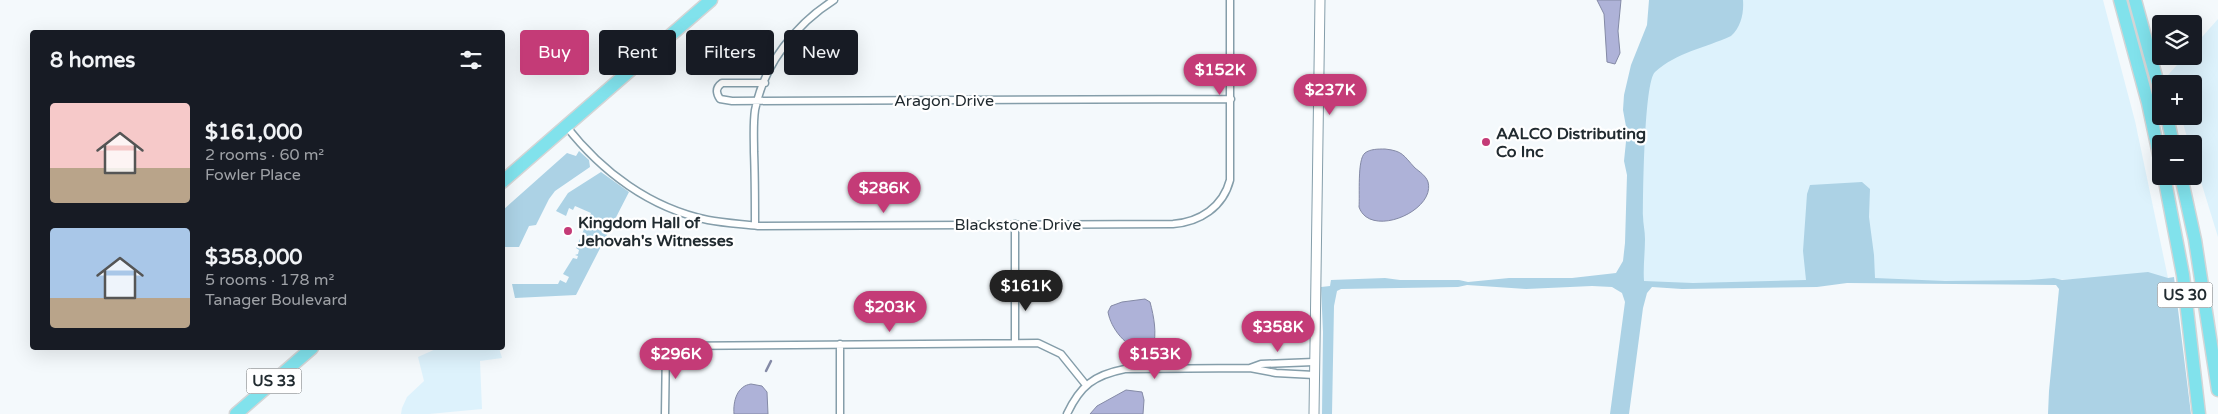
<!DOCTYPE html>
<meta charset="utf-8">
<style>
body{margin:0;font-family:"Varela Round",sans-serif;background:#20242c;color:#f1f3f6;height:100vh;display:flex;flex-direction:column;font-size:19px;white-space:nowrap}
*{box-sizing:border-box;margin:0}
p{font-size:16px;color:#9ea1a6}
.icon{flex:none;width:28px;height:28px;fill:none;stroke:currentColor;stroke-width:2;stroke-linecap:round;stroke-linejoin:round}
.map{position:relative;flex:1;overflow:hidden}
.details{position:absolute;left:30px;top:30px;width:475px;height:320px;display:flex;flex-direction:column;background:#171b24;border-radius:5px;box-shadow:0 5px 20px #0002}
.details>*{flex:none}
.top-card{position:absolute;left:520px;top:30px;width:475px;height:45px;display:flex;gap:10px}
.tools{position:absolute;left:2152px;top:15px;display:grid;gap:10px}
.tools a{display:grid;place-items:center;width:50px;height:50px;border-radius:5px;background:#171b24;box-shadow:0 5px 20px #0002;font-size:25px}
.price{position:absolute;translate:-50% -42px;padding:0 11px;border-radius:18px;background:#c43b77;color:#fff;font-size:16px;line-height:32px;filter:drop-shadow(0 1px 2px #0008)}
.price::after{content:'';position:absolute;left:50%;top:30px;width:15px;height:11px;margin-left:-8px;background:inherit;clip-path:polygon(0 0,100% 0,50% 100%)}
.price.current{background:#222;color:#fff}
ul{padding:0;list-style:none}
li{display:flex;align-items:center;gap:15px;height:125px;padding:0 20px}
li span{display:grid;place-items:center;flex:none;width:140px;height:100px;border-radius:5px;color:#555}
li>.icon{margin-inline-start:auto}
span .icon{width:60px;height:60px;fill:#fffc;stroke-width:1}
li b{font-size:21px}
h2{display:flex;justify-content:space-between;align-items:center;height:60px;padding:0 20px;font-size:21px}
.tag{padding:0 18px;border-radius:5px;background:#171b24;box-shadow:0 5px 20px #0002;font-size:18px;line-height:45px}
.tag.current{background:#c43b77;color:#fff}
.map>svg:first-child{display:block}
.built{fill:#ddf2fc}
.green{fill:#acd2e5}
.water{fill:#aeb2d8;stroke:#848aa6}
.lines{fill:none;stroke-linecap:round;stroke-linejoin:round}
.stream{stroke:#848aa6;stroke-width:2.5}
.street-casing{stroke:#859eaa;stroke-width:9}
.secondary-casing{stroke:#859eaa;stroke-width:11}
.highway-casing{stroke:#d3d5d6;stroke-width:15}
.street{stroke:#fff;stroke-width:6}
.secondary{stroke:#fff;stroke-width:9}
.highway{stroke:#81e2ec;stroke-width:12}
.poi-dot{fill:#c43b77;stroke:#fff;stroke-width:2}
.labels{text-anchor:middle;stroke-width:4.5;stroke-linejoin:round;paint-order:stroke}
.shield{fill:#fff;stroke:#646b6e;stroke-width:1}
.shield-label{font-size:15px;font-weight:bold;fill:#212b30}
.street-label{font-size:16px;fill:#212b30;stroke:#fff}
.poi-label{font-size:16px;font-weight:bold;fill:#212b30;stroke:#fff;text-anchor:start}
</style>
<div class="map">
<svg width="2218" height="414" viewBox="0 0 2218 414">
<rect width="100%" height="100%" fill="#f4f9fc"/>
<!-- built -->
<path class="built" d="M1733,0H2103L2135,121L2168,278L1634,286L1642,75Z
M2218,19V237L2194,159V144H2189L2181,116H2194V84H2171L2168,75L2185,56H2194V46Z
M438,348H499L502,358L480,361L482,409L429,414H401L402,408L407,397L424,381L418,357Z"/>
<!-- green -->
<path class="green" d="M1649,0H1743C1744,13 1741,27 1731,36C1705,48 1677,52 1655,72C1644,82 1643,195 1643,216C1643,223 1645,231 1645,239C1645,253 1643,267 1644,281L1693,283L1806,280L1803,251L1807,194L1810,185L1862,182L1870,189L1869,217L1874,255L1875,278L1945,281L2029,280L2054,278L2062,280L2148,272L2168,278L2174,277L2191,414H2048L2049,391L2059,289L2056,285L1847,283L1817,287L1682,289L1652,287L1647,293L1643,308L1629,414H1610L1625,302L1622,293L1612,287L1592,286L1526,289L1467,285L1458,287L1341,289L1337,291L1334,306L1332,414H1322L1323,332L1321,287L1330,286L1331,280L1385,278L1400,280H1459L1468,282L1509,278H1572L1616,273L1623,261L1625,243L1627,175L1624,161L1627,132L1623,110L1624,95L1631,65L1647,25Z
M579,151L589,160L590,167L555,191L549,199L536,225L529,226L519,247H503V210L567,153L576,156Z
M601,172L629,192L576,295L515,298L512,284H558L560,280L566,283L569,277L563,274L573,258L577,259L578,256L575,255L578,254L579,250L576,248L591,213L575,206L573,210L569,208L566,216L556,211L568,193Z"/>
<!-- water -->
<path class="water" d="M1597,0H1621L1618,31L1620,53L1615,64L1607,62L1604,14Z
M1385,149C1403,151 1403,155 1415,168C1420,172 1426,176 1428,182C1436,211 1370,239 1359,207C1360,196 1357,159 1365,153C1370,149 1378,149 1385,149Z
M1145,299L1150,302C1154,317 1157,333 1153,348L1143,351C1126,347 1111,329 1108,312L1111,306L1122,302Z
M751,384L762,386L767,392L768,414H734C733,401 737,386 751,384Z
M1126,390L1142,392L1144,400L1143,414H1090L1097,406Z"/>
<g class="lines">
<!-- stream -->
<path class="stream" d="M766,371L771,361"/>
<defs>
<path id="street" d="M765,83H722C715,88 716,93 720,99L732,101L1231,99
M566,126C602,172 650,208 708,220C724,223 741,224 758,226L1173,224C1200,222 1223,207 1230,180V0
M1015,224V342
M755,225C755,201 755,177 754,152C754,138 753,124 755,110C764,64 796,24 834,0
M840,344V414
M1250,368L1261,364L1314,362
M665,414L666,346L1038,343L1061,354L1086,385
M1067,414C1080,386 1094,375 1125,369L1250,368L1276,373L1314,375"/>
<path id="secondary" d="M1314,414L1320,0"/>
<path id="highway" d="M2120,0L2148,103L2161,164
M2135,0L2161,95
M2167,116L2173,144
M2164,176L2183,275L2199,414
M2181,176L2195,240L2218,390
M502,182L711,0
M236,414L312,348"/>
</defs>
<!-- street casing -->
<use href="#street" class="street-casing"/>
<!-- secondary casing -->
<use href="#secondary" class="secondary-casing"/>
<!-- highway casing -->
<use href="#highway" class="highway-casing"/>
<!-- street -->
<use href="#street" class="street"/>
<!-- secondary -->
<use href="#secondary" class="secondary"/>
<!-- highway -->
<use href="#highway" class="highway"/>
</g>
<!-- markers -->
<g class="poi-dot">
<circle cx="1486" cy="142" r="5"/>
<circle cx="568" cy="231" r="5"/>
</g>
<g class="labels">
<!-- shield labels -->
<g class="shield">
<rect x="2157.5" y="282.5" width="55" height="25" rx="4"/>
<rect x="246.5" y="368.5" width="55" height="25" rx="4"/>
</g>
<g class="shield-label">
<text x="2185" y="300">US 30</text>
<text x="274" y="386">US 33</text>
</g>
<!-- street labels -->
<g class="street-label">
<text x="944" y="106">Aragon Drive</text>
<text x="1018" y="230">Blackstone Drive</text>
</g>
<!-- poi labels -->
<g class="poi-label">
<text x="1496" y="139">AALCO Distributing<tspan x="1496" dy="18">Co Inc</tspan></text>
<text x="578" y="228">Kingdom Hall of<tspan x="578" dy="18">Jehovah's Witnesses</tspan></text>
</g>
</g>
</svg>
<div class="tools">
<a><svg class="icon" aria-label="layers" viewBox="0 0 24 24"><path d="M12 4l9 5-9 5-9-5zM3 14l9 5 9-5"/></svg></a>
<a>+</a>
<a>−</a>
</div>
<b class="price" style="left:1220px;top:96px">$152K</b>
<b class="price" style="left:1330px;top:116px">$237K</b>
<b class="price" style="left:884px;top:214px">$286K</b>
<b class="price current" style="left:1026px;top:312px">$161K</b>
<b class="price" style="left:890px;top:333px">$203K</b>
<b class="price" style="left:1278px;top:353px">$358K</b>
<b class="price" style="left:676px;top:380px">$296K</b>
<b class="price" style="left:1155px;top:380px">$153K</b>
<div class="top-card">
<a class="tag current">Buy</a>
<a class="tag">Rent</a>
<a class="tag">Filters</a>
<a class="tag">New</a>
</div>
<section class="details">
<h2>8 homes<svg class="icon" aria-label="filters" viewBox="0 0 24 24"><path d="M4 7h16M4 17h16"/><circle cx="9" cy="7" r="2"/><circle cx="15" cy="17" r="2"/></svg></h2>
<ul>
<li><span style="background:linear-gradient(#f6c9c9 65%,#b9a48a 0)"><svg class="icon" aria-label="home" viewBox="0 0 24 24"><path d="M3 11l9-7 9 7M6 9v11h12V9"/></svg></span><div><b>$161,000</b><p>2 rooms · 60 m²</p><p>Fowler Place</p></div></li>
<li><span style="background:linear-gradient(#a9c7e8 70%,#b9a48a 0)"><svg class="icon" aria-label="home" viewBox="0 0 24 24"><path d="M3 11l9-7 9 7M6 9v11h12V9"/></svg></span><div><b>$358,000</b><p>5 rooms · 178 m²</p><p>Tanager Boulevard</p></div></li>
</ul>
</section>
</div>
